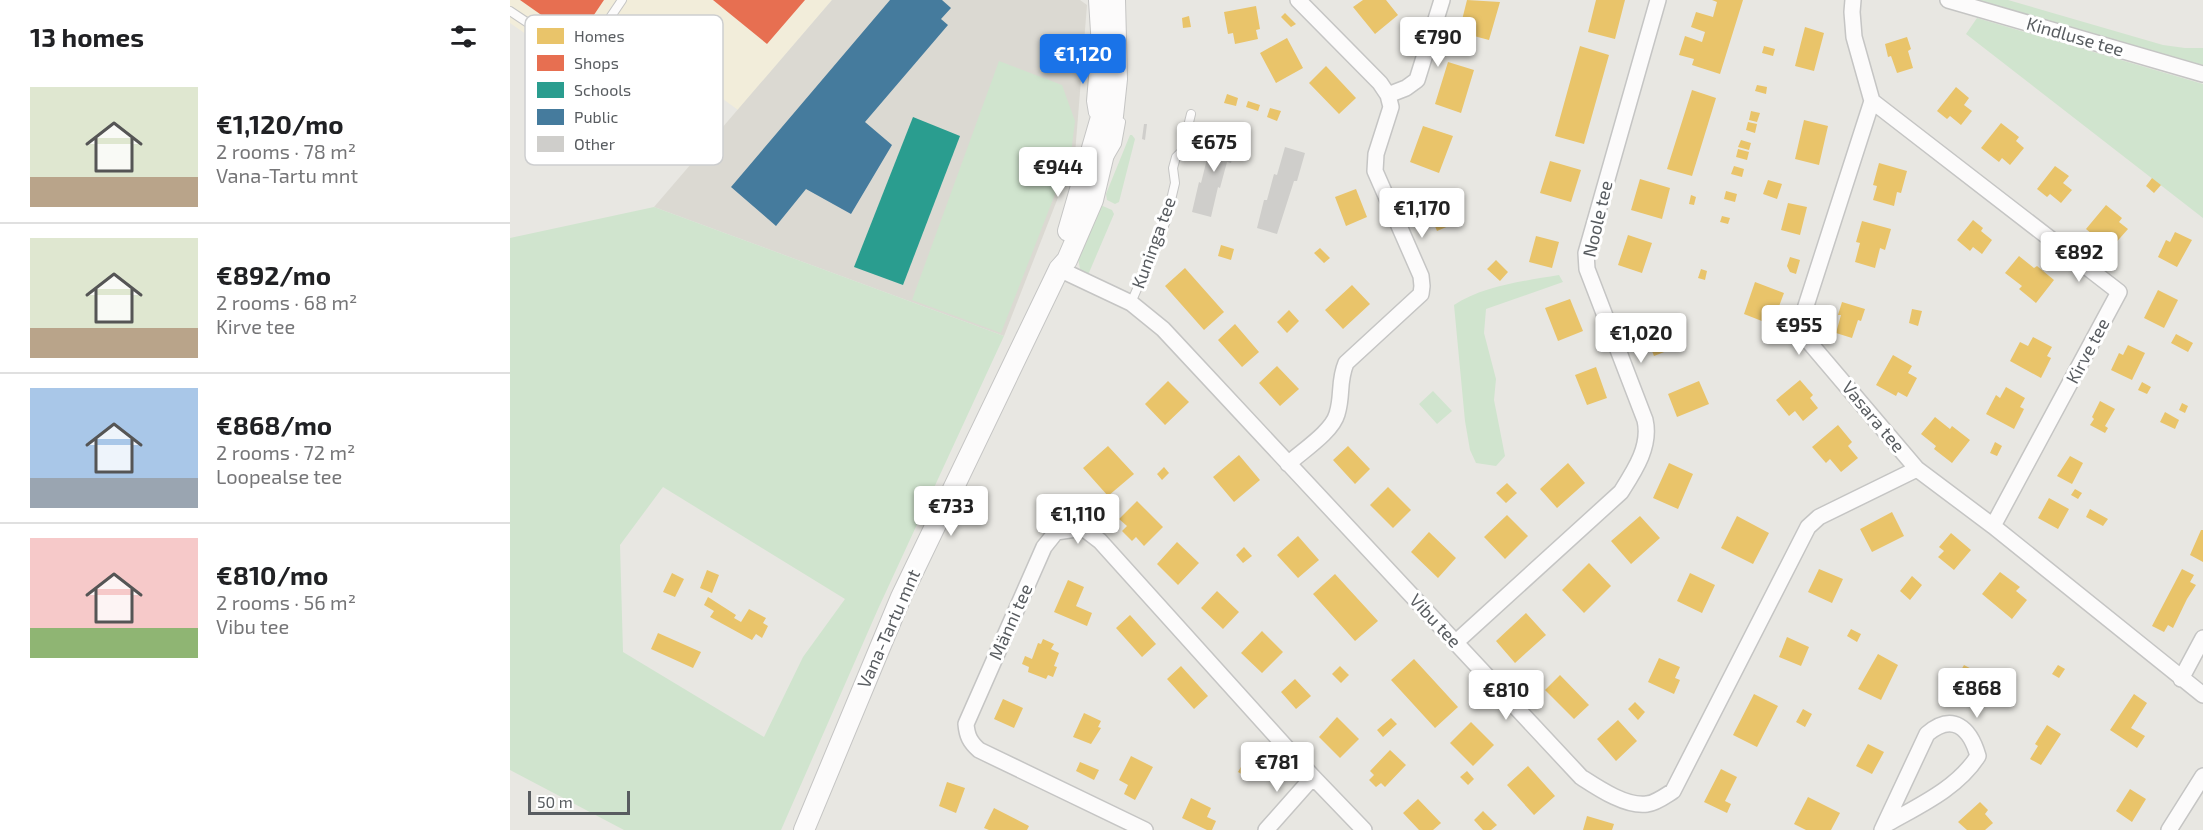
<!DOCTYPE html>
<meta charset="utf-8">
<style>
body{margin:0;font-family:"Exo 2",sans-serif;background:#f6f6f6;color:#202124;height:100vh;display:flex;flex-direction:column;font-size:22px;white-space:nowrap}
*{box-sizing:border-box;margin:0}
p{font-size:20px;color:#757577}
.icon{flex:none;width:33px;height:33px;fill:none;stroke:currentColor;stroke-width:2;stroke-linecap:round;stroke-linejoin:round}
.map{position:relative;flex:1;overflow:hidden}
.sheet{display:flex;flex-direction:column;background:#fff;width:510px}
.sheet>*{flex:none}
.scale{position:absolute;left:18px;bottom:15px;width:102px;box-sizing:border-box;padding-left:6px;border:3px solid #585c60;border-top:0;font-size:16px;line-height:21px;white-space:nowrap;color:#585c60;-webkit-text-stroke:4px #fff;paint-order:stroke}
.price{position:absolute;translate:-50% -51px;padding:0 14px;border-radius:6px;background:#fff;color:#222;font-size:20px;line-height:39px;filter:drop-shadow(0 2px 3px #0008)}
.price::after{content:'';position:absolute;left:50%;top:36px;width:18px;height:14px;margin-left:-9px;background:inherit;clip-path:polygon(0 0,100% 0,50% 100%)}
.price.selected{background:#1a73e8;color:#fff}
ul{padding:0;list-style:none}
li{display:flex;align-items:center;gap:18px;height:150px;padding:0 30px}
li+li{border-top:2px solid #e0e0e0}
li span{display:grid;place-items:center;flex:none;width:168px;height:120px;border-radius:0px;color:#555}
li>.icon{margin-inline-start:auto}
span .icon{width:72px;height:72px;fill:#fffc;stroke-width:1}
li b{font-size:26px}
h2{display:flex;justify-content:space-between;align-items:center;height:72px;padding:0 30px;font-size:26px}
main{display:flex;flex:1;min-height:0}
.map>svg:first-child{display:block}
.commercial{fill:#f2edda}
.education{fill:#dbd9d2}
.green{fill:#d0e4ce;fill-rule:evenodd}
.homes{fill:#e9c46a}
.shops{fill:#e76f51}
.schools{fill:#2a9d8f}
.public{fill:#457b9d}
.building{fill:#cfcecb}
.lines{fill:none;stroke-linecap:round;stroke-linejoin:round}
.service-casing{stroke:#c5c5c4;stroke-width:10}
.minor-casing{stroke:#c5c5c4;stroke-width:18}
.tertiary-casing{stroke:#c5c5c4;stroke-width:22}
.service{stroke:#fcfbfb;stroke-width:8}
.minor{stroke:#fcfbfb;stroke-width:15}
.tertiary{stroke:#fcfbfb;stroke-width:20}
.labels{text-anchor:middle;stroke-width:6;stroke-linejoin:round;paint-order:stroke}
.street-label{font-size:18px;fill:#585c60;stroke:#fff}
.key{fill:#fff;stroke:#cdcecf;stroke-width:1.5}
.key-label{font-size:16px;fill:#585c60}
</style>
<main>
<section class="sheet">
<h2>13 homes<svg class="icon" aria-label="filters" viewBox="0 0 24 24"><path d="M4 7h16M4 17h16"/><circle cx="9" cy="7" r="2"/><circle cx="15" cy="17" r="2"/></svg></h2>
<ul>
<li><span style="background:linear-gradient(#dfe7d0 75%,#b9a48a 0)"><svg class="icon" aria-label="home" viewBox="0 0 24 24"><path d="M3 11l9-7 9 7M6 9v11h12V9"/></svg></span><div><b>€1,120/mo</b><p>2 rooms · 78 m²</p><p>Vana-Tartu mnt</p></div></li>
<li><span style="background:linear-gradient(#dfe7d0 75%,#b9a48a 0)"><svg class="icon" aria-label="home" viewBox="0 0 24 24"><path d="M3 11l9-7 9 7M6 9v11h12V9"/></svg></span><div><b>€892/mo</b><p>2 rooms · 68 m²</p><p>Kirve tee</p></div></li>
<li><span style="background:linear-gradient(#a9c7e8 75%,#9aa5b1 0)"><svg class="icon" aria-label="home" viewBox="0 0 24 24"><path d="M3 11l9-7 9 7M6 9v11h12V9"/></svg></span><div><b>€868/mo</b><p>2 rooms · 72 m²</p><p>Loopealse tee</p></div></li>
<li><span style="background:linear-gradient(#f6c9c9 75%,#8fb573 0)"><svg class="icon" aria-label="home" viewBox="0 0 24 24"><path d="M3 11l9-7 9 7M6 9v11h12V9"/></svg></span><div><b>€810/mo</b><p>2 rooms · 56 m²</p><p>Vibu tee</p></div></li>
</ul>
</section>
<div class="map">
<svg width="1693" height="830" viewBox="0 0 1693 830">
<rect width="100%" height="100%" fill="#e8e7e2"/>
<!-- commercial -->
<path class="commercial" d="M0,0H322L228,110L115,27L78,77L0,23Z"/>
<!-- education -->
<path class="education" d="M322,0H570L577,5L565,154L494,336L144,207Z"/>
<!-- green -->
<path class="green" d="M1459,0H1498L1653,45L1675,48H1693V68Z
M1467,18L1693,84V218L1456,34Z
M489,61L552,85L565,121L561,153L491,333L402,300Z
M620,135H622L625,139L609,202L605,204L597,200L596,194Z
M588,204L602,210L604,214L578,275L570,269L568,258Z
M144,207L494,336L368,609L271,830H114L0,770V238ZM153,487L335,599L293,657L254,737L113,652L110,545Z
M1049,275L1053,282L976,309L974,333L986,379L984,400L995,456L986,466L966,463L960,450L955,421L944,305C973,286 1014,281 1049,275Z
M923,391L942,411L927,424L909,404Z"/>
<!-- homes -->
<path class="homes" d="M853,0H876L888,15L865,34L843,7Z
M957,0L990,2L979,40L949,32Z
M1086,0H1115L1105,39L1078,32Z
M1202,0H1233L1210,74L1182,65L1184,59L1169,55L1175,36L1192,42L1195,32L1181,27L1186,12L1203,17L1207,2Z
M746,6L750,29L746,30L748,39L725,44L723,33L718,34L714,12Z
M775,13L786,24L781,27L771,17Z
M679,16L681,27L673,28L672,18Z
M1295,27L1314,33L1304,71L1285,66Z
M1397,37L1401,49L1398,51L1403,68L1387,73L1381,56L1378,57L1375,44Z
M777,38L793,68L766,83L750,53Z
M1070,46L1099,55L1074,144L1045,136Z
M1254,46L1265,49L1263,56L1252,53Z
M938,62L964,70L951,113L925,104Z
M816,66L846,98L829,114L799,83Z
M1247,85L1257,87L1256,94L1245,91Z
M1446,87L1459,98L1454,105L1462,111L1451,125L1440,116L1437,119L1427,111Z
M1182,90L1206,98L1182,176L1157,169Z
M717,94L728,98L726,106L714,103Z
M738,101L750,105L748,111L736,107Z
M760,108L771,111L767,121L757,117Z
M1241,111L1250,113L1247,122L1239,120Z
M1294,120L1318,126L1309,165L1285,159Z
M1238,122L1247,124L1245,133L1236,130Z
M1491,123L1509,137L1506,141L1514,148L1500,165L1492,158L1489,162L1471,148Z
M913,126L943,136L929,173L900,162Z
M1231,140L1241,143L1239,150L1228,147Z
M1228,149L1239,152L1237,160L1226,157Z
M1040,161L1071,170L1061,202L1030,193Z
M1369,163L1397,171L1391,193L1387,192L1384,206L1363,200L1367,186L1363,185Z
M1224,166L1234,169L1232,177L1221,174Z
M1545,166L1559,176L1553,183L1562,190L1551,203L1540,194L1537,197L1527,189Z
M1642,178L1651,185L1644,193L1636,186Z
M1130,179L1160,188L1152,219L1121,210Z
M1258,180L1272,184L1267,199L1253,194Z
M846,189L857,217L836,226L825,197Z
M935,191L948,222L927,231L914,200Z
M1216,191L1227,194L1225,202L1214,199Z
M1181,195L1186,197L1184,205L1179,204Z
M1278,203L1297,207L1290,235L1271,230Z
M1596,205L1612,218L1609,222L1618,229L1603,246L1596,240L1593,243L1576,229Z
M1212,216L1220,218L1218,224L1210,222Z
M1463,220L1473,228L1471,231L1482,240L1472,254L1463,247L1460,251L1447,240Z
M1352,221L1381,229L1375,250L1370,248L1365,268L1345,262L1350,243L1346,242Z
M1665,232L1682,240L1667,267L1648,257L1656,240L1660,242Z
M1118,235L1142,243L1132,273L1108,265Z
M1026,236L1049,242L1042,268L1019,262Z
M711,245L724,249L721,260L708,256Z
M810,248L820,258L814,263L804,253Z
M1509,256L1524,268L1527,266L1544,280L1526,303L1509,289L1512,286L1495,273Z
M1280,257L1290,260L1286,274L1280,272L1277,266Z
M986,260L998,272L990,281L977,269Z
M675,268L714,312L694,330L655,286Z
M1191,269L1197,271L1195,280L1188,278Z
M1245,282L1274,293L1262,325L1234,314Z
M842,285L860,304L833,329L815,310Z
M1648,290L1668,300L1654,328L1634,318Z
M1060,299L1073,331L1048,341L1035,308Z
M1332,302L1355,309L1351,321L1348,320L1342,338L1326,333L1331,315H1328Z
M1402,309L1412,311L1408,326L1399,323Z
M779,310L789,321L777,333L767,322Z
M1162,320L1172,345L1144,356L1134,331Z
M725,324L749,352L732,367L708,340Z
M1666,334L1683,343L1678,352L1661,343Z
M1523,337L1542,347L1537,356L1541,358L1531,378L1500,361L1510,342L1518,346Z
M1618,345L1635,353L1622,380L1601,370L1609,353L1613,355Z
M1383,355L1402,366L1398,373L1407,378L1397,397L1388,392L1386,396L1366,385Z
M767,366L789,389L770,406L749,383Z
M1086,367L1097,398L1077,405L1065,375Z
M1290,380L1303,395L1300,398L1308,408L1293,421L1285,411L1279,416L1266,400Z
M658,381L679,402L655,425L635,404Z
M1189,381L1199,404L1167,417L1158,394Z
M1632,382L1641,387L1637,394L1628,390Z
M1496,387L1515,398L1510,407L1514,409L1504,429L1476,414L1486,395L1490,398Z
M1590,401L1605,409L1595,426L1598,428L1595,433L1580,425L1584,419L1582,417Z
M1672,403L1678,406L1675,413L1669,410Z
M1655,412L1669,420L1665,429L1650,422Z
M1425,417L1440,429L1442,426L1460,440L1442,463L1424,449L1426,446L1411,434Z
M1328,425L1342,442L1338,446L1348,458L1331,472L1320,459L1316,463L1302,447Z
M1485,442L1492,446L1487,456L1480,453Z
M598,446L624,474L598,496L573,468Z
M838,446L860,469L845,484L823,460Z
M729,455L750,480L724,502L703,477Z
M1560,456L1573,463L1562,484L1547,476Z
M1058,463L1075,483L1047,508L1030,489Z
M1159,463L1183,474L1168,509L1143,498Z
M654,467L659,473L652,480L647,474Z
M997,483L1007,493L996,503L986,493Z
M878,487L901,510L883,528L860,505Z
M1565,489L1572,493L1568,499L1561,495Z
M1539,498L1559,509L1548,529L1528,518Z
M627,501L653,527L634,546L626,537L622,541L612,531L617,526L609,519Z
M1580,509L1598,519L1593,526L1576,517Z
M1382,512L1394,536L1362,552L1350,529Z
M997,515L1018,536L995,559L974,537Z
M1130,516L1150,538L1121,564L1101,541Z
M1227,516L1259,533L1243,564L1211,548Z
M1691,530H1693V562L1680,555Z
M919,532L946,558L928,578L901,552Z
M1441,533L1461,550L1444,570L1428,557L1434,551L1429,547Z
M788,536L809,560L788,578L767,555Z
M667,542L689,563L668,585L647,564Z
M734,547L742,556L733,563L726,555Z
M1079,563L1101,586L1074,613L1052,590Z
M1309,569L1333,579L1322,603L1298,592Z
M1672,569L1684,575L1680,582L1686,585L1677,599L1663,628L1658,625L1654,632L1642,626Z
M197,570L209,575L202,593L190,588Z
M1490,572L1510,587L1506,591L1517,600L1502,619L1472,594Z
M162,573L174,579L165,597L153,592Z
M1180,573L1205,585L1192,613L1167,601Z
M825,574L868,621L845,641L803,594Z
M1402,576L1412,585L1400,600L1390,591Z
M558,580L574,587L566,606L582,613L577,626L544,612Z
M707,591L729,612L713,629L691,608Z
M198,597L226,615L224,618L231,622L239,609L256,618L253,623L258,626L252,638L246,634L242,640L200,617L204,611L194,605Z
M1016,613L1036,635L1005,663L986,641Z
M620,615L646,644L632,657L606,628Z
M1341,629L1351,634L1347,642L1337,636Z
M752,631L773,652L752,673L731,653Z
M148,633L191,652L183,668L141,649Z
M1277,637L1299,647L1291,666L1269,657Z
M533,639L544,644L541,649L549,653L544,666L547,667L543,677L538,675L536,679L518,672L519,667L512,664L515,656L522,659L528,643L531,644Z
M1368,654L1388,665L1371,700L1348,689Z
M1149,658L1170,667L1165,678L1170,680L1164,694L1138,682Z
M904,659L948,707L925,728L881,680Z
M1454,665L1477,677L1468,693L1454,686L1452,689L1443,684Z
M1548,665L1555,669L1549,678L1542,674Z
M671,666L698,696L684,709L657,679Z
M830,666L839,675L831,683L822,674Z
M1050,675L1079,705L1064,719L1035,690Z
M785,679L801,696L786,709L771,692Z
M1244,694L1268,706L1247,747L1223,735Z
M1624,694L1637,703L1621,728L1635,736L1627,748L1600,730Z
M493,699L513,708L504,728L484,719Z
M1125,702L1135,712L1128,720L1118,709Z
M1293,709L1302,714L1295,727L1286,722Z
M574,713L591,721L588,727L591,728L581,744L563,737Z
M827,717L849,739L830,758L809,737Z
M881,718L887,724L873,737L867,730Z
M1108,720L1127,741L1106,761L1087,739Z
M961,722L984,745L963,766L940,743Z
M1537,725L1551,734L1531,765L1520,759L1528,746L1525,744Z
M1358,744L1374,752L1362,774L1346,766Z
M880,750L896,765L875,787L871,783L866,787L859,780L864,775L860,771Z
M739,753L753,760L742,780L728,772Z
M621,756L643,767L625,800L614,794L618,785L609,780Z
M570,762L589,770L584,780L566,771Z
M1018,766L1045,796L1024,815L997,785Z
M1211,769L1227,777L1215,801L1221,804L1217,813L1194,802Z
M957,771L964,779L958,785L950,777Z
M437,782L455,788L446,813L429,806Z
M1620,789L1636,799L1622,822L1606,811Z
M1298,797L1330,813L1321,830H1296L1284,824Z
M681,798L701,808L697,817L706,821L702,830H697L672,818Z
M908,799L931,823L923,830H909L893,813Z
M1470,802L1478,810L1475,814L1483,823L1475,830H1457L1448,822Z
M484,808L519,826L517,830H479L474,828Z
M973,811L987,825L981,830H973L964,820Z
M1077,816L1104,824L1102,830H1073Z"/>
<!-- shops -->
<path class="shops" d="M10,0H94L67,40Z
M203,0H295L257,44Z"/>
<!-- schools -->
<path class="schools" d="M403,117L450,136L393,285L344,267Z"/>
<!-- public -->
<path class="public" d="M380,0H432L441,8L431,19L438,25L355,122L382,145L341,214L296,189L266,226L221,187Z"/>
<!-- building -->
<path class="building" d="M634,124H637L635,140L632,139Z
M708,130L728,135L721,163L717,162L710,188L708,187L701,217L682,212L689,182L691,183L698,155L702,156Z
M775,147L795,153L787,181H784L767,234L747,228L754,200H757L764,174L767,175Z"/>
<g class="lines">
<defs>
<path id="service" d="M0,11L54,47L65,50L76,46L85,40L112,0
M583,113L581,101L584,65
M600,156L607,144L611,122
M621,303L656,221L665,183L663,168L666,157L672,151L681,114"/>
<path id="minor" d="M1343,0L1342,12L1344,37L1362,101L1294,312V332L1299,342L1407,469L1483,526L1693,695
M1438,0L1693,74
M878,95L896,88L907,80L932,0
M1362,101L1609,292L1483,526
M549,269L621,303L653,329L1071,777C1088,788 1116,807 1137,804C1146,803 1155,796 1163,791L1298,527L1309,517L1407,469
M778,464C792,451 822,432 827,414C833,395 828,382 836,363L911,294L912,286L911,276L865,171L866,154L881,107L878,95L870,83L788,0
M945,643L1111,492C1125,470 1141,446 1135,420L1077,269L1076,253L1148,0
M1671,679L1693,638
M635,830L469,750C460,742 457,736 456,724L534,547L546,532L573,528L590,541L803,777L854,830
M756,830L803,777
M1372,830L1417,734C1443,712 1460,728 1468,756C1447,789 1408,806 1375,825
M1659,830L1693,776"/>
<path id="tertiary" d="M558,231L591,117L593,63L589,0
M294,830L391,597L549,269L557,260L583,200L603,116L607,79L605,0"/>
</defs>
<!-- service casing -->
<use href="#service" class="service-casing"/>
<!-- minor casing -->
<use href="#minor" class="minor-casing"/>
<!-- tertiary casing -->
<use href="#tertiary" class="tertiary-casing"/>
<!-- service -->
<use href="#service" class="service"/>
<!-- minor -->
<use href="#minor" class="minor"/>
<!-- tertiary -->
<use href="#tertiary" class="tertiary"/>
</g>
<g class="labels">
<!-- street labels -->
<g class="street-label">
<text transform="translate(1565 37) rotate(16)" y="6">Kindluse tee</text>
<text transform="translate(1088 219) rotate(-77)" y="6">Noole tee</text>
<text transform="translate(644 243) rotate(-70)" y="6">Kuninga tee</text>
<text transform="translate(1578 351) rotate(-62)" y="6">Kirve tee</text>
<text transform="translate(1363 417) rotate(50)" y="6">Vasara tee</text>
<text transform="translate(925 621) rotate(47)" y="6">Vibu tee</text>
<text transform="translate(501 622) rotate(-66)" y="6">Männi tee</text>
<text transform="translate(379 629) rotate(-66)" y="6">Vana-Tartu mnt</text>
</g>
</g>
<!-- legend -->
<rect x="15" y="15" width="198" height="150" rx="9" class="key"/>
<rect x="27" y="28" width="27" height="16" fill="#e9c46a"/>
<rect x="27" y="55" width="27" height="16" fill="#e76f51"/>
<rect x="27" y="82" width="27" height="16" fill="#2a9d8f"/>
<rect x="27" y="109" width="27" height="16" fill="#457b9d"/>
<rect x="27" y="136" width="27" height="16" fill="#cfcecb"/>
<g class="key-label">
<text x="64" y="42">Homes</text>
<text x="64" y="69">Shops</text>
<text x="64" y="96">Schools</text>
<text x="64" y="123">Public</text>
<text x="64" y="150">Other</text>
</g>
</svg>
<div class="scale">50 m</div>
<b class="price" style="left:928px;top:68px">€790</b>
<b class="price selected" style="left:573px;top:85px">€1,120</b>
<b class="price" style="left:704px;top:173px">€675</b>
<b class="price" style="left:548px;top:198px">€944</b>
<b class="price" style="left:912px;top:239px">€1,170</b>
<b class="price" style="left:1569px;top:283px">€892</b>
<b class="price" style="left:1289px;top:356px">€955</b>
<b class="price" style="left:1131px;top:364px">€1,020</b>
<b class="price" style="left:441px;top:537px">€733</b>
<b class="price" style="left:568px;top:545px">€1,110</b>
<b class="price" style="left:1467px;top:719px">€868</b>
<b class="price" style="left:996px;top:721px">€810</b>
<b class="price" style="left:767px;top:793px">€781</b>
</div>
</main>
